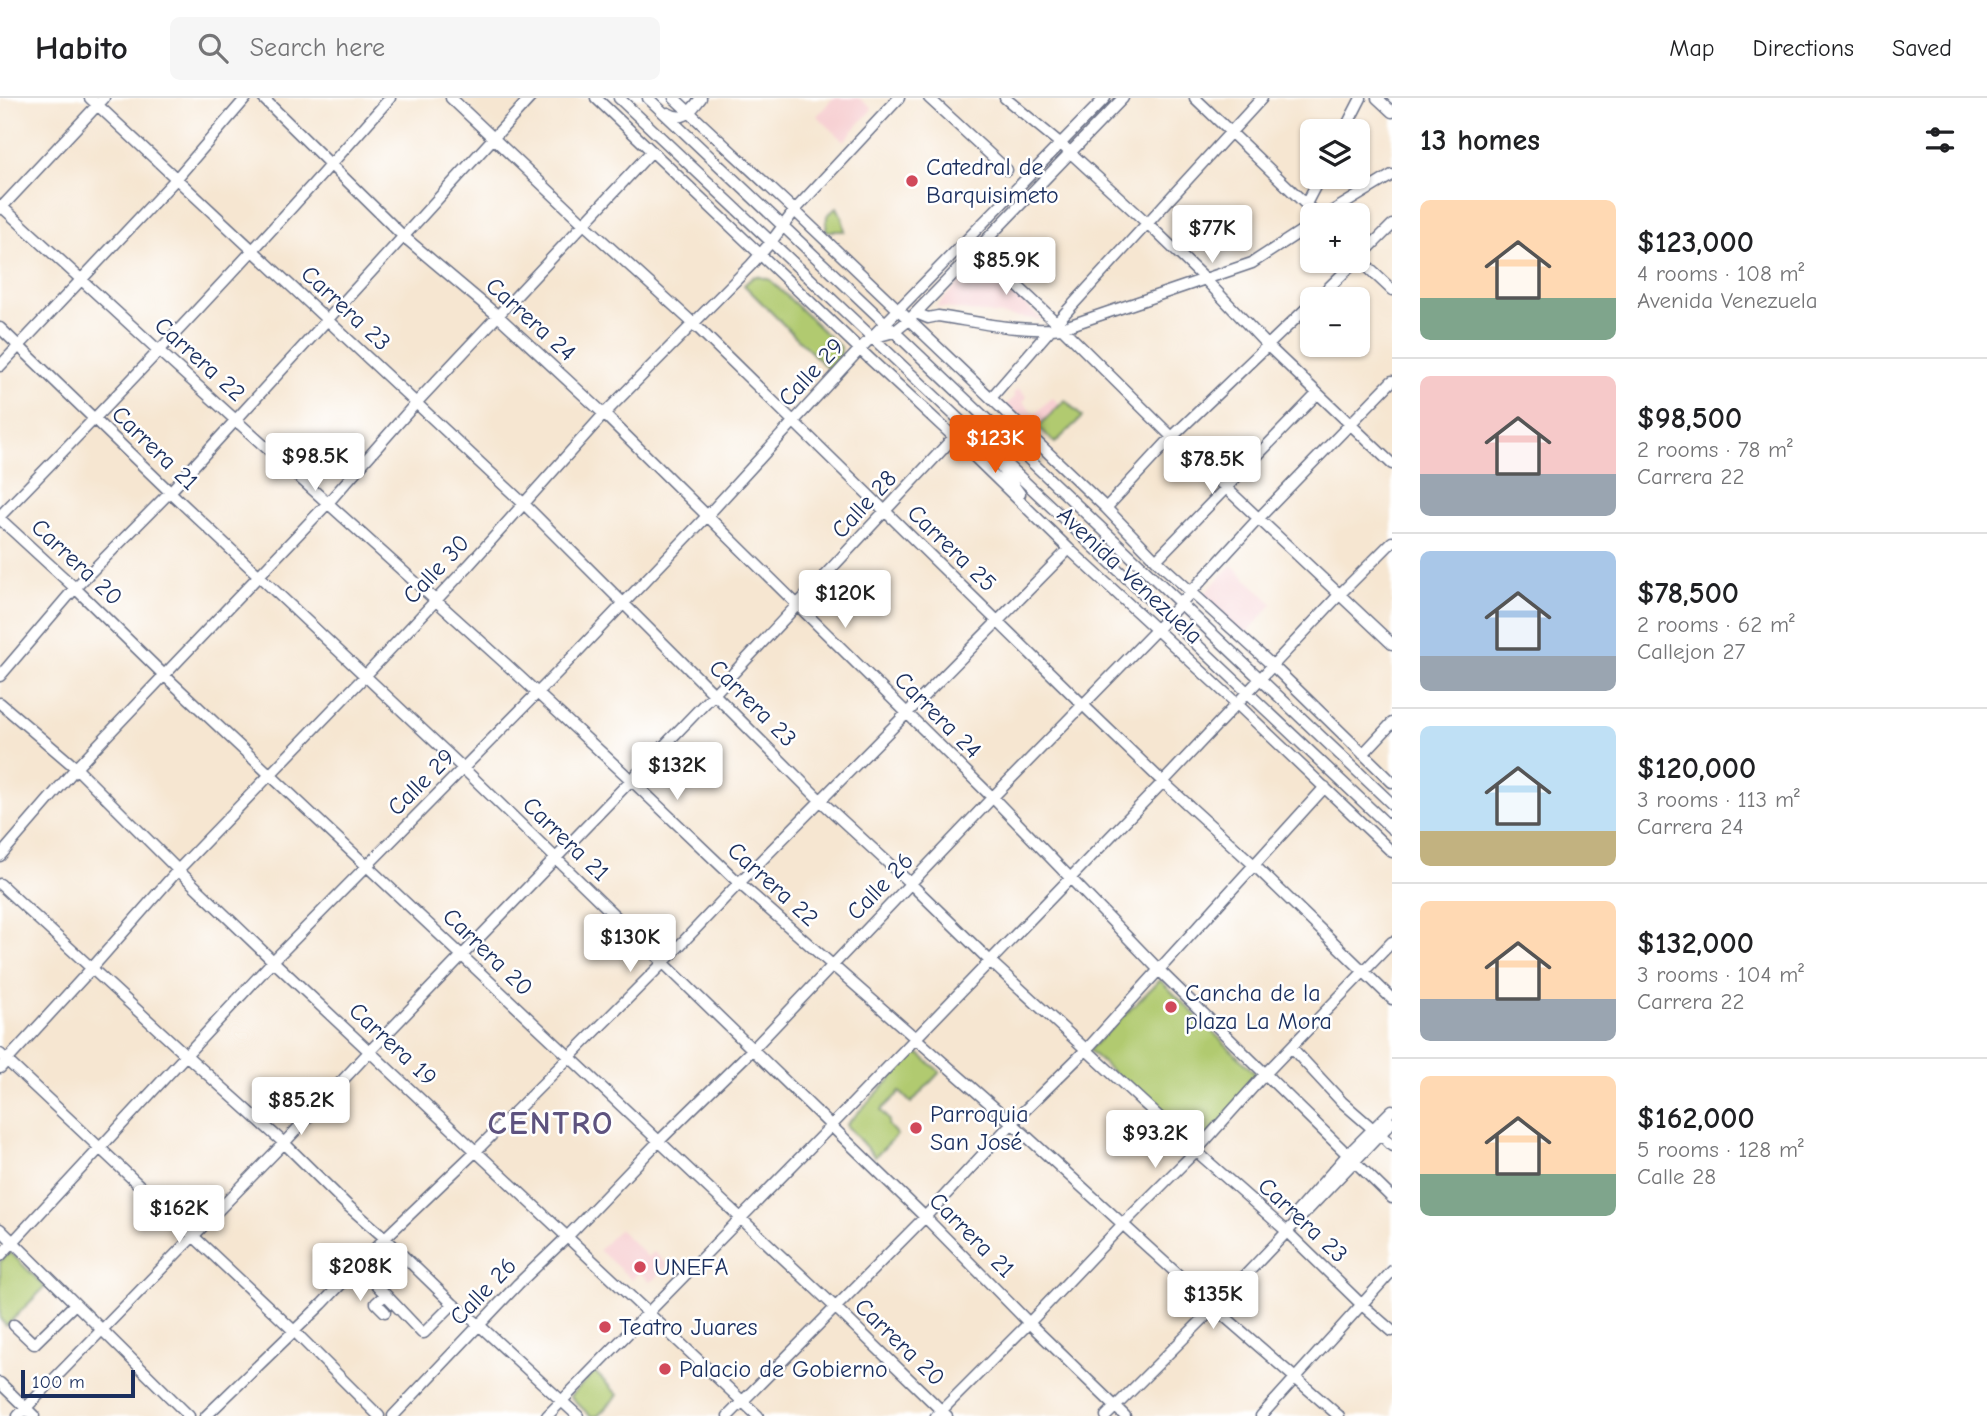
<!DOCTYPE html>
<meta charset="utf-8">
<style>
body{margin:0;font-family:"Comic Neue",sans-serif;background:#f6f6f6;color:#202124;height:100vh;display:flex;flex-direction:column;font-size:26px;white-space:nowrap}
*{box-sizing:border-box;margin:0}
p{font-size:23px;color:#757577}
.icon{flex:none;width:38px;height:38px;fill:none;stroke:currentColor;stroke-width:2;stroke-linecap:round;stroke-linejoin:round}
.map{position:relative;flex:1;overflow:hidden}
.panel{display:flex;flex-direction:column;background:#fff;width:595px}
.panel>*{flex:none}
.tools{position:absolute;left:1300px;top:21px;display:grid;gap:14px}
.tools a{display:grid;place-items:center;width:70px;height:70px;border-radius:10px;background:#fff;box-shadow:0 2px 5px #0004;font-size:35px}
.scale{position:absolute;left:21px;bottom:18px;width:114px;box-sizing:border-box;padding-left:7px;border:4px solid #1b2f5e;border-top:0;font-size:19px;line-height:24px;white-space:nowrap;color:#1b2f5e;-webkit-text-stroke:5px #fff;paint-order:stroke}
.price{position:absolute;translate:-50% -60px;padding:0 16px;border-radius:7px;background:#fff;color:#222;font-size:23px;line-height:46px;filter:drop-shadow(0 2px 4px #0008)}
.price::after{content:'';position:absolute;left:50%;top:42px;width:21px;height:16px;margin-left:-10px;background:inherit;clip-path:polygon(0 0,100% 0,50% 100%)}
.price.current{background:#ea580c;color:#fff}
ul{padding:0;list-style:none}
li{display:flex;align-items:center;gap:21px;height:175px;padding:0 28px}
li+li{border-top:2px solid #e0e0e0}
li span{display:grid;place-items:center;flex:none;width:196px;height:140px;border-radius:10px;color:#555}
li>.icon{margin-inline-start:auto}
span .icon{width:84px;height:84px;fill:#fffc;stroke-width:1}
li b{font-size:30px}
h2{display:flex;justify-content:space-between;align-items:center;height:84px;padding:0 28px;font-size:30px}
header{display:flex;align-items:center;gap:42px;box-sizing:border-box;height:98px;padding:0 35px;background:#fff;border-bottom:2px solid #e0e0e0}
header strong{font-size:33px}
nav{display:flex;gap:38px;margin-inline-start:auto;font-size:24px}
.search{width:490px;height:63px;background:#f6f6f6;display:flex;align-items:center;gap:18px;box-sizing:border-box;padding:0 24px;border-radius:10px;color:#757577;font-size:26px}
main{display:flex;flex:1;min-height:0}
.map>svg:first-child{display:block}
.built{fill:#f7cfd1}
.green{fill:#b1ca6f;stroke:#667c66;stroke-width:2}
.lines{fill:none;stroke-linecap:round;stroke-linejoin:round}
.minor-casing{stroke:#686f86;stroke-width:13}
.minor{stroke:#fff;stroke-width:10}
.poi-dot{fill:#d1495b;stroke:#fff;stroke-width:2.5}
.labels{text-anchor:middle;stroke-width:5;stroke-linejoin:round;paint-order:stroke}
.poi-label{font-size:24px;fill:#1b2f5e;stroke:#fff;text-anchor:start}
.street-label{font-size:24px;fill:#1b2f5e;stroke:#fff}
.district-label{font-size:32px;font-weight:bold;letter-spacing:2px;fill:#5e537f;stroke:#fff}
</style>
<header>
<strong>Habito</strong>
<div class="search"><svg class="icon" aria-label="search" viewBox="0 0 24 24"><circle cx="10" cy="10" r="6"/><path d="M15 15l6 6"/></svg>Search here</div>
<nav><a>Map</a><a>Directions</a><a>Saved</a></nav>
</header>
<main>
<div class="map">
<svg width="1392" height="1318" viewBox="0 0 1392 1318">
<rect width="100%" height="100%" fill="#fff"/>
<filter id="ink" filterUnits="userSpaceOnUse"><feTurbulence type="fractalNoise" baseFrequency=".0143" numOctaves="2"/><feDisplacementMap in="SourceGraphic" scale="14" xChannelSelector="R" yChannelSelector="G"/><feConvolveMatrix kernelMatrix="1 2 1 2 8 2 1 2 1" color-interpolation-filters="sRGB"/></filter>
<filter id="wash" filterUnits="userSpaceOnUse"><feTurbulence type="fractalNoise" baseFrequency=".00686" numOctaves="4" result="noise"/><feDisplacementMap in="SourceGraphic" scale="28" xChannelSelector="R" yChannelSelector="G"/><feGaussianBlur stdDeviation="1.57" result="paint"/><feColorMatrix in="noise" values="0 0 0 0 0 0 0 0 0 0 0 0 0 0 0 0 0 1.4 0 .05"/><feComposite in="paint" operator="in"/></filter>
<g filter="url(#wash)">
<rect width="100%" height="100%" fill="#f6e6d1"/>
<!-- built -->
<path class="built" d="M833,0H859L872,11L844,43L817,18Z
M980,163L1042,222L936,209Z
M1018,290L1027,299L1023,304L1035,316L1052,299L1061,308L1043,327L1040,325L1032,333L1006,307L1015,299L1013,296Z
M1232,467L1273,506L1243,539L1201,499Z
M619,1131L648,1159L654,1154L668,1167L654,1182L649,1183L639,1174L632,1182L599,1152Z"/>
<!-- green -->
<path class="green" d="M837,109L842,119L845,133H826L827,118Z
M757,178L770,182L840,249L841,256L828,271L744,187L753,179Z
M1065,302L1082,319L1055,345L1038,329Z
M1160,882L1261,981L1195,1051L1089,952Z
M917,954L940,974L911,1005L900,994L881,1012L889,1023L888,1027L897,1037L875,1059L846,1027Z
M10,1154L45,1189L6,1228L0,1221V1164Z
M595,1274L618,1297L598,1318H590L570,1298Z"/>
</g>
<g filter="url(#ink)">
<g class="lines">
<defs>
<path id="minor" d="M90,0L524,406L821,703L911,786L989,862L1196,1053L1283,1130L1361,1206L1392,1233
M263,0L403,138L497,217L604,316L998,705L1159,872L1392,1100
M451,0L583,125L694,226L1083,607L1163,684L1255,768L1392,901
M596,0L870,261L954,339L1069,451L1237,606L1392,754
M619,0L1392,731
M648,0L1392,706
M674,0L795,113L1106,410L1156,462L1273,568L1392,684
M929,0L1007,72
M1005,0L1061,46L1147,125L1204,180L1268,248L1392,366
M1195,0L1317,117
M1377,0L1392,14
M668,15C685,25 691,12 701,0
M1344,33L1361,0
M1306,106L1320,79
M0,107L158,252L506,566L630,681L739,785L1012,1025L1209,1205L1339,1318
M0,111L104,0
M1326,117L1392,77
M978,151L1062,230L1172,339L1392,546
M1358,160L1392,192
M1358,161L1392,127
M1317,201L1356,163
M916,215L928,220L938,218C978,224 1022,235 1062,230L1252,165L1312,126
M1056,225L1262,0
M0,230L170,394L464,671L925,1119L1029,1225L1125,1318
M872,240L894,234L909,222L1123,0
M0,268L176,81L246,0
M991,300L1050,232
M997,364L1020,396
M1106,410L1172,339L1312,205
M0,418C133,282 264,143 390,0
M0,421L75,490L164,577L835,1209L947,1318
M1156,462L1317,296
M0,578L75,490L170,394L530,0
M0,605L76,670L178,772L273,863L758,1318
M1363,656L1392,625
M0,758L76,670L327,406L416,305L652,53
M0,786L187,958L284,1045L347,1107L385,1140L453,1206L478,1226L578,1318
M1291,949L1342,1004L1373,1031
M0,956L294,1233L379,1318
M0,970L92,870L178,772L366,577L469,467L604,316L751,167L771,144L795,112L899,0
M1380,1036L1392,1048
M1296,1115L1348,1056L1392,1012
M0,1131L189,1318
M0,1158L273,863L558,574L708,417L860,251L1105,0
M368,1178L422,1235H424L453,1206
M385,1214L376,1205L385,1197
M14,1227L34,1246L75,1206
M0,1285L34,1318
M18,1318L284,1045L370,953L714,596L954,339
M206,1318L322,1206L385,1140L476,1053L663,865L739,785L1069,451
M393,1318L518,1186L567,1139L658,1044L753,951L992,700L1157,531L1258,421L1392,283
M547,1318L831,1028L1163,684L1340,496L1392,444
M728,1318L925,1119L1012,1025L1086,952L1325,689
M936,1318L1029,1225L1123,1126L1196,1053L1265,976L1392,844
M1106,1318L1215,1209L1392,1024
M1261,1318L1392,1173"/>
</defs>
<!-- minor casing -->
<use href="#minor" class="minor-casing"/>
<!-- minor -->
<use href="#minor" class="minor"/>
</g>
</g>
<!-- markers -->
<g class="poi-dot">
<circle cx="912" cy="83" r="7"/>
<circle cx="1171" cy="909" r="7"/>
<circle cx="916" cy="1030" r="7"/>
<circle cx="640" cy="1169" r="7"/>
<circle cx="605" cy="1229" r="7"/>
<circle cx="665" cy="1271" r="7"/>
</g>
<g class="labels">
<!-- poi labels -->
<g class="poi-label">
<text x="926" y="77">Catedral de<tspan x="926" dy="28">Barquisimeto</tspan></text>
<text x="1185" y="903">Cancha de la<tspan x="1185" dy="28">plaza La Mora</tspan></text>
<text x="930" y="1024">Parroquia<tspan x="930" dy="28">San José</tspan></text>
<text x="654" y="1177">UNEFA</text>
<text x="619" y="1237">Teatro Juares</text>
<text x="679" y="1279">Palacio de Gobierno</text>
</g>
<!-- street labels -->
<g class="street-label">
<text transform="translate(346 210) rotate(43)" y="8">Carrera 23</text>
<text transform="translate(531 221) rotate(42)" y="8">Carrera 24</text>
<text transform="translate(200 261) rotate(42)" y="8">Carrera 22</text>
<text transform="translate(811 274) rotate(-47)" y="8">Calle 29</text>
<text transform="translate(155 350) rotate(44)" y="8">Carrera 21</text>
<text transform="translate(864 406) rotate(-47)" y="8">Calle 28</text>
<text transform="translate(952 450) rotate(44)" y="8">Carrera 25</text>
<text transform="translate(77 464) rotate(43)" y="8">Carrera 20</text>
<text transform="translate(436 471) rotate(-47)" y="8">Calle 30</text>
<text transform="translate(1130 477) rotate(43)" y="8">Avenida Venezuela</text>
<text transform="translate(753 605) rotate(45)" y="8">Carrera 23</text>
<text transform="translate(938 617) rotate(45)" y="8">Carrera 24</text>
<text transform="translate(421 684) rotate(-45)" y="8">Calle 29</text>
<text transform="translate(566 741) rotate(44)" y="8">Carrera 21</text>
<text transform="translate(773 786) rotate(42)" y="8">Carrera 22</text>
<text transform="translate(880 788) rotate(-46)" y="8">Calle 26</text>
<text transform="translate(488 854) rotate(44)" y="8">Carrera 20</text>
<text transform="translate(393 946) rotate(43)" y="8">Carrera 19</text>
<text transform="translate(1303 1122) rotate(43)" y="8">Carrera 23</text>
<text transform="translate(972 1137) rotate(45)" y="8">Carrera 21</text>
<text transform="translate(483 1193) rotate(-46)" y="8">Calle 26</text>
<text transform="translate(900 1244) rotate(44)" y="8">Carrera 20</text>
</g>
<!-- district labels -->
<g class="district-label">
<text x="551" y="1036">CENTRO</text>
</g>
</g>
</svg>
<div class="tools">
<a><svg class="icon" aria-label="layers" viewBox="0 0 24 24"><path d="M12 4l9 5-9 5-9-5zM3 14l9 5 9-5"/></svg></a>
<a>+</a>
<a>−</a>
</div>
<div class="scale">100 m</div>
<b class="price" style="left:1212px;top:167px">$77K</b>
<b class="price" style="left:1006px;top:199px">$85.9K</b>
<b class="price current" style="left:995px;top:377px">$123K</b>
<b class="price" style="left:315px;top:395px">$98.5K</b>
<b class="price" style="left:1212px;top:398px">$78.5K</b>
<b class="price" style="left:845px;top:532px">$120K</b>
<b class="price" style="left:677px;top:704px">$132K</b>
<b class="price" style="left:630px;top:876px">$130K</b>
<b class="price" style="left:301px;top:1039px">$85.2K</b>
<b class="price" style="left:1155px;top:1072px">$93.2K</b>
<b class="price" style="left:179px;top:1147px">$162K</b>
<b class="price" style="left:360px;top:1205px">$208K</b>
<b class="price" style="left:1213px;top:1233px">$135K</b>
</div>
<section class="panel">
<h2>13 homes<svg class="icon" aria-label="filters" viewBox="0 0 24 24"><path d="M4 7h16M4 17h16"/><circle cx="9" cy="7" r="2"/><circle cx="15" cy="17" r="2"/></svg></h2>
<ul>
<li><span style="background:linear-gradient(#ffd9b3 70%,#7fa58c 0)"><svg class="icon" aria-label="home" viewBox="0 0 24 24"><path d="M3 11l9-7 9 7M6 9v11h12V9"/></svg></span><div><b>$123,000</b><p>4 rooms · 108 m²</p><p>Avenida Venezuela</p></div></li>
<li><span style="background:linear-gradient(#f6c9c9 70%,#9aa5b1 0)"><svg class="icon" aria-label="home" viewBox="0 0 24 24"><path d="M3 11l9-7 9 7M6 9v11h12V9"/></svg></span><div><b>$98,500</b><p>2 rooms · 78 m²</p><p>Carrera 22</p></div></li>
<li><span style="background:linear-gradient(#a9c7e8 75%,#9aa5b1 0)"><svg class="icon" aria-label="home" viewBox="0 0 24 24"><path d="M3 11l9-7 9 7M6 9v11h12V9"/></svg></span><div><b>$78,500</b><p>2 rooms · 62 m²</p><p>Callejon 27</p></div></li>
<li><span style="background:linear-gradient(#bfe0f5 75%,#c2b280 0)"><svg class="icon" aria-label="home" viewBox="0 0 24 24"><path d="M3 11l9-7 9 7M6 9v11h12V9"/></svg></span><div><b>$120,000</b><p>3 rooms · 113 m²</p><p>Carrera 24</p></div></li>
<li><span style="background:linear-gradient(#ffd9b3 70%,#9aa5b1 0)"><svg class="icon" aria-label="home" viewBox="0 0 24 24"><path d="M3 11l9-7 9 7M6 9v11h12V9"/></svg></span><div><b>$132,000</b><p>3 rooms · 104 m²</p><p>Carrera 22</p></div></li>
<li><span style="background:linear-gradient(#ffd9b3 70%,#7fa58c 0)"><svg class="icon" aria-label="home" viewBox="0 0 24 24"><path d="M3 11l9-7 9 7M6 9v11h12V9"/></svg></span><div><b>$162,000</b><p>5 rooms · 128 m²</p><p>Calle 28</p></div></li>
</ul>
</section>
</main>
